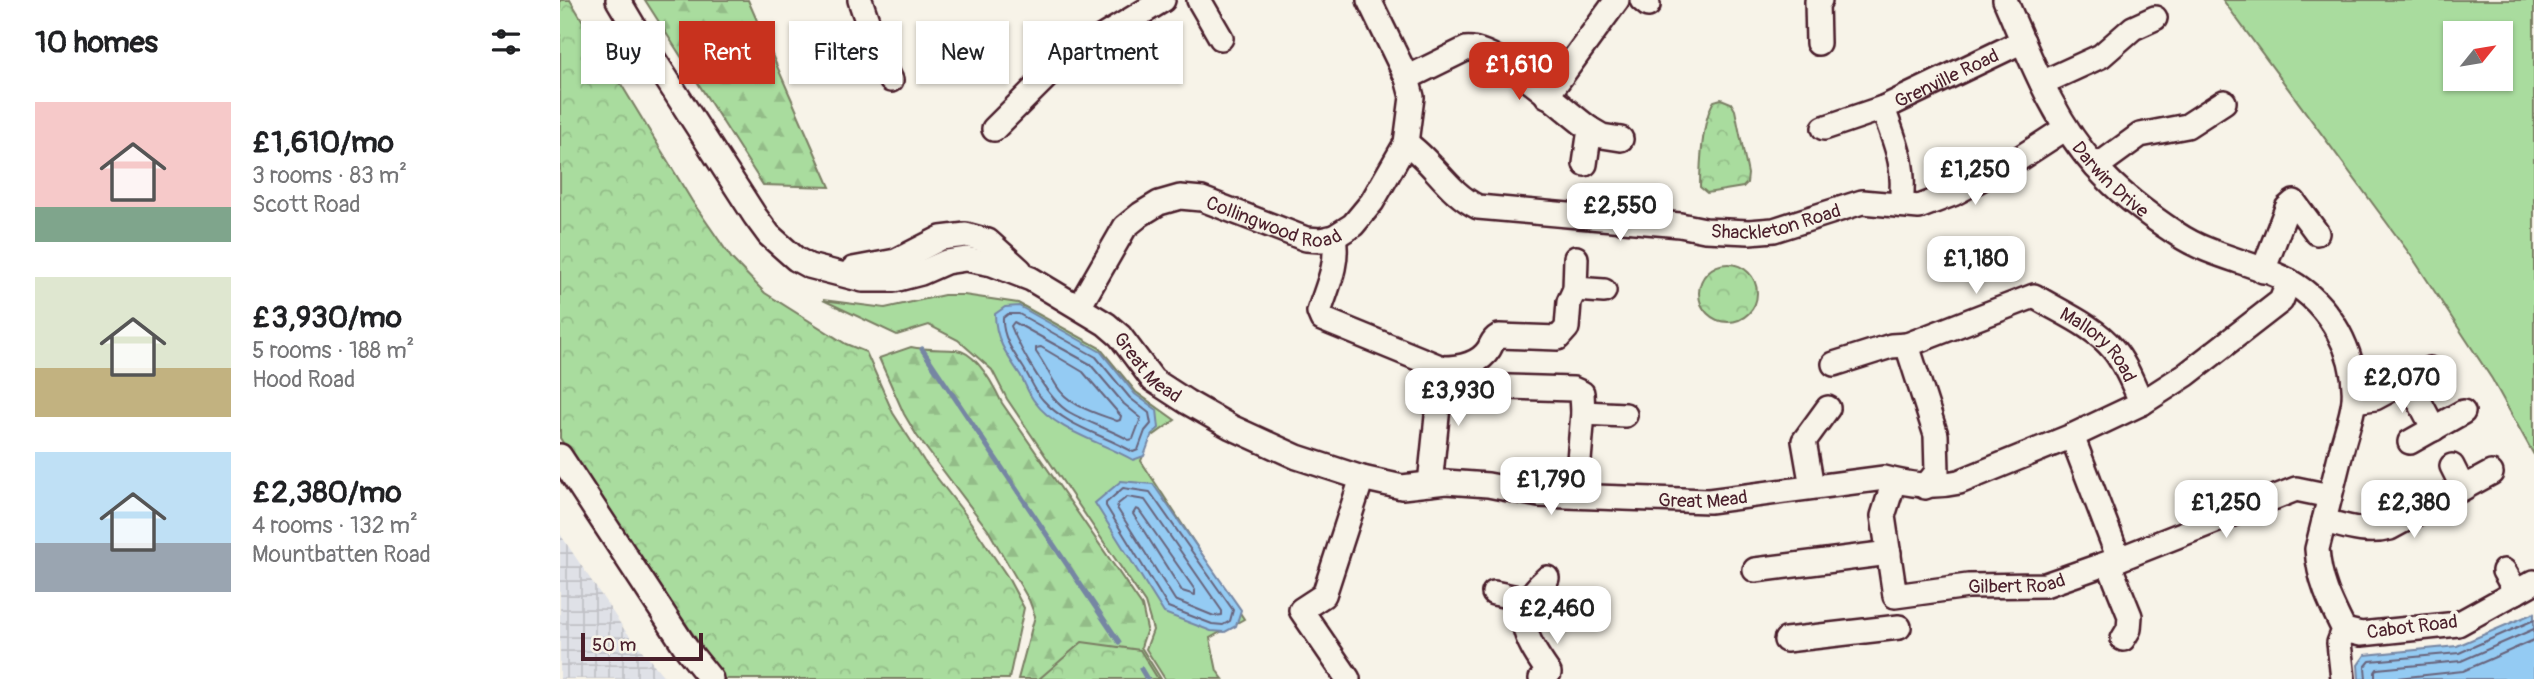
<!DOCTYPE html>
<meta charset="utf-8">
<style>
body{margin:0;font-family:Pangolin,sans-serif;background:#f2f2f2;color:#202124;height:100vh;display:flex;flex-direction:column;font-size:26px;white-space:nowrap}
*{box-sizing:border-box;margin:0}
p{font-size:23px;color:#757577}
.icon{flex:none;width:38px;height:38px;fill:none;stroke:currentColor;stroke-width:2;stroke-linecap:round;stroke-linejoin:round}
.map{position:relative;flex:1;overflow:hidden}
.details{display:flex;flex-direction:column;background:#fff;width:560px}
.details>*{flex:none}
.banner{position:absolute;left:21px;top:21px;width:665px;height:63px;display:flex;gap:14px}
.needle{width:46px;rotate:60deg}
.tools{position:absolute;left:1883px;top:21px;display:grid;gap:14px}
.tools a{display:grid;place-items:center;width:70px;height:70px;border-radius:0px;background:#fff;box-shadow:0 2px 5px #0004;font-size:35px}
.scale{position:absolute;left:21px;bottom:18px;width:122px;box-sizing:border-box;padding-left:7px;border:4px solid #4a1f2b;border-top:0;font-size:19px;line-height:24px;white-space:nowrap;color:#4a1f2b;-webkit-text-stroke:5px #f7f3e8;paint-order:stroke}
.price{position:absolute;translate:-50% -60px;padding:0 16px;border-radius:14px;background:#fff;color:#222;font-size:23px;line-height:46px;filter:drop-shadow(0 2px 4px #0008)}
.price::after{content:'';position:absolute;left:50%;top:42px;width:21px;height:16px;margin-left:-10px;background:inherit;clip-path:polygon(0 0,100% 0,50% 100%)}
.price.selected{background:#c8321e;color:#fff}
ul{padding:0;list-style:none}
li{display:flex;align-items:center;gap:21px;height:175px;padding:0 35px}
li span{display:grid;place-items:center;flex:none;width:196px;height:140px;border-radius:0px;color:#555}
li>.icon{margin-inline-start:auto}
span .icon{width:84px;height:84px;fill:#fffc;stroke-width:1}
li b{font-size:30px}
h2{display:flex;justify-content:space-between;align-items:center;height:84px;padding:0 35px;font-size:30px}
.chip{padding:0 24px;border-radius:0px;background:#fff;box-shadow:0 2px 5px #0004;font-size:24px;line-height:63px}
.chip.selected{background:#c8321e;color:#fff}
main{display:flex;flex:1;min-height:0}
.map>svg:first-child{display:block}
.industrial{fill:url(#industrial-grid)}
.grass{fill:#a9dc9e;stroke:#7a7e64;stroke-width:2;fill-rule:evenodd}
.forest{fill:url(#forest-firs);stroke:#7a7e64;stroke-width:2}
.park{fill:url(#park-crowns);stroke:#7a7e64;stroke-width:2}
.water{fill:#94cbf3;stroke:#7686a3;stroke-width:2}
.lines{fill:none;stroke-linecap:round;stroke-linejoin:round}
.shore{stroke:#68647b;stroke-width:2}
.stream{stroke:#7686a3;stroke-width:5}
.minor-casing{stroke:#4a1f2b;stroke-width:28}
.minor{stroke:#f7f3e8;stroke-width:23}
.labels{text-anchor:middle;stroke-width:7;stroke-linejoin:round;paint-order:stroke}
.street-label{font-size:19px;fill:#4a1f2b;stroke:#f7f3e8}
</style>
<main>
<section class="details">
<h2>10 homes<svg class="icon" aria-label="filters" viewBox="0 0 24 24"><path d="M4 7h16M4 17h16"/><circle cx="9" cy="7" r="2"/><circle cx="15" cy="17" r="2"/></svg></h2>
<ul>
<li><span style="background:linear-gradient(#f6c9c9 75%,#7fa58c 0)"><svg class="icon" aria-label="home" viewBox="0 0 24 24"><path d="M3 11l9-7 9 7M6 9v11h12V9"/></svg></span><div><b>£1,610/mo</b><p>3 rooms · 83 m²</p><p>Scott Road</p></div></li>
<li><span style="background:linear-gradient(#dfe7d0 65%,#c2b280 0)"><svg class="icon" aria-label="home" viewBox="0 0 24 24"><path d="M3 11l9-7 9 7M6 9v11h12V9"/></svg></span><div><b>£3,930/mo</b><p>5 rooms · 188 m²</p><p>Hood Road</p></div></li>
<li><span style="background:linear-gradient(#bfe0f5 65%,#9aa5b1 0)"><svg class="icon" aria-label="home" viewBox="0 0 24 24"><path d="M3 11l9-7 9 7M6 9v11h12V9"/></svg></span><div><b>£2,380/mo</b><p>4 rooms · 132 m²</p><p>Mountbatten Road</p></div></li>
</ul>
</section>
<div class="map">
<svg width="1974" height="679" viewBox="0 0 1974 679">
<defs>
<pattern id="industrial-grid" width="8" height="8" patternUnits="userSpaceOnUse" patternTransform="scale(1.75)"><rect width="8" height="8" fill="#dfe1e7"/><path d="M0 4h8M4 0v8" fill="none" stroke="#c1c1c6"/></pattern>
<pattern id="forest-firs" width="22" height="20" patternUnits="userSpaceOnUse" patternTransform="scale(1.75)"><rect width="22" height="20" fill="#a9dc9e"/><path d="M5 1l3.5 6h-7zM16 11l3.5 6h-7z" fill="#93bc88"/></pattern>
<pattern id="park-crowns" width="20" height="18" patternUnits="userSpaceOnUse" patternTransform="scale(1.75)"><rect width="20" height="18" fill="#a9dc9e"/><path d="M2 6a3 3 0 1 1 6 0M12 15a3 3 0 1 1 6 0" fill="none" stroke="#93bc88"/></pattern>
</defs>
<rect width="100%" height="100%" fill="#f7f3e8"/>
<filter id="ink" filterUnits="userSpaceOnUse"><feTurbulence type="fractalNoise" baseFrequency=".0143" numOctaves="2"/><feDisplacementMap in="SourceGraphic" scale="14" xChannelSelector="R" yChannelSelector="G"/><feConvolveMatrix kernelMatrix="1 2 1 2 8 2 1 2 1" color-interpolation-filters="sRGB"/></filter>
<g filter="url(#ink)">
<!-- industrial -->
<path class="industrial" d="M0,534L64,629L106,679H0Z"/>
<!-- grass -->
<path class="grass" d="M1663,0H1974V455L1932,379L1852,257ZM1941,33V79H1895V33Z
M384,295H404L458,303L540,348L576,392L615,420L590,438L581,461L684,619L650,638L657,671L663,679H605L586,649L593,630L585,603L447,399L432,370L398,340L369,325L337,335L263,300L325,308Z"/>
<!-- forest -->
<path class="forest" d="M85,0H188L270,187L203,185Z
M351,347C366,350 381,349 396,350C417,352 434,386 442,403L582,606L587,629L581,647L601,679H458L475,616L469,600L428,530L357,436L344,414L319,358Z"/>
<!-- park -->
<path class="park" d="M0,0H10L132,201L172,259L205,293L286,344L306,352L333,413L364,461L405,514L447,576L464,608L449,679H164L30,485L0,438Z
M1161,99L1171,103L1175,110L1188,174L1187,183L1183,187L1147,193L1140,187C1140,165 1142,120 1154,101Z
M1139 293a29 29 0 1 1 58 0a29 29 0 1 1-58 0Z
M522,642L580,650L598,679H479Z"/>
<!-- water -->
<path class="water" d="M459,306L541,352L575,394L597,410L599,428L592,434L584,456L573,460C542,442 496,431 475,402C468,394 465,382 459,373C446,354 435,338 435,314L445,307Z
M561,481L593,484L681,610L676,626L665,632L651,631L604,613L535,503Z
M1974,613V679H1799L1798,665L1805,655L1897,646Z"/>
<g class="lines">
<!-- shore -->
<path class="shore" d="M448,314H459L536,357L570,398L589,413L591,424L585,431L578,450L573,452C542,434 507,427 483,400C475,392 470,378 463,367C453,352 442,337 443,318Z
M454,322L530,364L564,404L581,418L573,439L569,440C550,429 528,423 509,412C488,400 460,349 451,326Z
M481,347L523,372L561,416L560,420L557,421C536,413 508,406 496,385C489,374 484,363 476,352V348Z
M563,488L590,492L673,610L670,621L663,625L652,624L608,607L546,506V503Z
M567,497L585,500L662,611V615L654,616L615,600L557,508L558,504Z
M576,509L579,510L635,590V595L622,591L573,514Z
M1806,679L1805,667L1810,661L1899,653L1974,620
M1815,679V672L1817,669L1901,661L1974,629
M1828,679L1903,671L1974,640"/>
<!-- stream -->
<path class="stream" d="M362,349L559,642
M581,669L587,679"/>
<defs>
<g id="minor">
<path id="s1" d="M58,0L86,47L195,216L209,235L236,259L249,266L303,280H334L361,273L386,262L406,259L432,264L471,279L546,324L560,336L593,380L627,402L671,427L737,457L802,478L842,487L886,482L928,485L979,495L1149,501L1324,478C1351,485 1372,488 1399,482L1512,436L1582,403L1627,374L1721,301L1729,281"/>
<path d="M300,0L319,56L331,80"/>
<path d="M639,0L661,38"/>
<path d="M1082,0L1088,5"/>
<path id="s2" d="M1445,0C1470,57 1493,120 1536,167C1559,193 1588,215 1617,234C1651,257 1694,262 1729,281C1770,304 1797,353 1794,400C1792,417 1785,435 1781,452C1773,484 1765,517 1757,549C1759,580 1770,602 1784,630L1779,643L1783,679"/>
<path d="M1258,43L1257,1L1260,0"/>
<path d="M847,78L906,49C936,45 1003,110 1030,129L1042,136L1061,139"/>
<path d="M1482,83L1541,56L1573,28L1595,18"/>
<path d="M987,96L1057,0"/>
<path d="M1264,128L1323,108"/>
<path d="M434,129L501,62L603,0"/>
<path id="s3" d="M846,143C873,161 888,193 918,207L1120,225L1145,230L1189,232L1214,230L1302,202L1359,207L1393,194L1460,158L1506,128"/>
<path d="M1025,164L1030,129"/>
<path d="M1536,167L1580,135L1627,126L1664,102"/>
<path id="s4" d="M1341,205C1346,163 1336,146 1323,108L1463,41"/>
<path d="M774,237C779,264 767,287 759,312L762,319L882,368C899,368 919,365 929,349C933,342 932,340 939,336L998,338L1007,328L1009,302L1015,289L1016,258"/>
<path d="M293,269L336,261L381,238L406,235L428,241L460,270"/>
<path d="M1703,271L1727,208L1734,202L1757,233"/>
<path d="M1015,289L1044,291"/>
<path id="s5" d="M519,307L565,227L581,214L599,203L620,197L642,199L746,239L761,240L774,237L793,225L812,202L846,143L852,97L847,78L809,0"/>
<path d="M1274,364L1331,346L1347,345"/>
<path d="M1848,380L1874,429"/>
<path d="M948,387L1013,389L1022,393L1023,413L1016,496"/>
<path d="M1794,401L1815,398L1869,369"/>
<path d="M1023,413L1065,415"/>
<path d="M1850,442L1903,412"/>
<path d="M0,456L126,648L151,679"/>
<path d="M1892,466L1903,488"/>
<path id="s6" d="M1334,481L1323,516L1335,596L1408,586L1485,585L1559,559L1512,436"/>
<path d="M870,484L882,368"/>
<path d="M1252,487L1244,441L1268,408"/>
<path id="s7" d="M1365,487L1377,472L1376,435L1347,345L1474,296C1500,312 1533,325 1553,349C1566,364 1573,385 1582,403"/>
<path d="M1764,521C1787,527 1807,534 1830,528L1931,473"/>
<path d="M1559,559L1736,489L1770,496"/>
<path d="M1549,564L1570,616L1569,629L1563,639"/>
<path d="M1195,570L1329,553"/>
<path d="M1944,571L1956,592"/>
<path d="M934,593L967,600"/>
<path d="M1784,630L1801,634L1898,624L1974,582"/>
<path d="M1226,640L1339,627"/>
<path d="M788,679L741,610L764,595L802,478"/>
<path d="M981,679L989,673C964,637 949,611 987,578"/>
</g>
</defs>
<!-- minor casing -->
<use href="#minor" class="minor-casing"/>
<!-- minor -->
<use href="#minor" class="minor"/>
</g>
</g>
<g class="labels">
<!-- street labels -->
<g class="street-label">
<text dy="7" stroke="none"><textPath href="#s4" startOffset="170">Grenville Road</textPath></text>
<text dy="7" stroke="none"><textPath href="#s2" startOffset="210">Darwin Drive</textPath></text>
<text dy="7" stroke="none"><textPath href="#s5" startOffset="254">Collingwood Road</textPath></text>
<text dy="7" stroke="none"><textPath href="#s3" startOffset="397">Shackleton Road</textPath></text>
<text dy="7" stroke="none"><textPath href="#s7" startOffset="369">Mallory Road</textPath></text>
<text dy="7" stroke="none"><textPath href="#s1" startOffset="709">Great Mead</textPath></text>
<text dy="7" stroke="none"><textPath href="#s1" startOffset="1297">Great Mead</textPath></text>
<text dy="7" stroke="none"><textPath href="#s6" startOffset="240">Gilbert Road</textPath></text>
<text transform="translate(1852 626) rotate(-7)" y="7">Cabot Road</text>
</g>
</g>
</svg>
<div class="tools">
<a><svg class="needle" viewBox="-14 -14 28 28"><path d="M0-13l5 13h-10z" fill="#e53935"/><path d="M0 13l5-13h-10z" fill="#757577"/></svg></a>
</div>
<div class="scale">50 m</div>
<b class="price selected" style="left:959px;top:102px">£1,610</b>
<b class="price" style="left:1415px;top:207px">£1,250</b>
<b class="price" style="left:1060px;top:243px">£2,550</b>
<b class="price" style="left:1416px;top:296px">£1,180</b>
<b class="price" style="left:1842px;top:415px">£2,070</b>
<b class="price" style="left:898px;top:428px">£3,930</b>
<b class="price" style="left:991px;top:517px">£1,790</b>
<b class="price" style="left:1666px;top:540px">£1,250</b>
<b class="price" style="left:1854px;top:540px">£2,380</b>
<b class="price" style="left:997px;top:646px">£2,460</b>
<div class="banner">
<a class="chip">Buy</a>
<a class="chip selected">Rent</a>
<a class="chip">Filters</a>
<a class="chip">New</a>
<a class="chip">Apartment</a>
</div>
</div>
</main>
